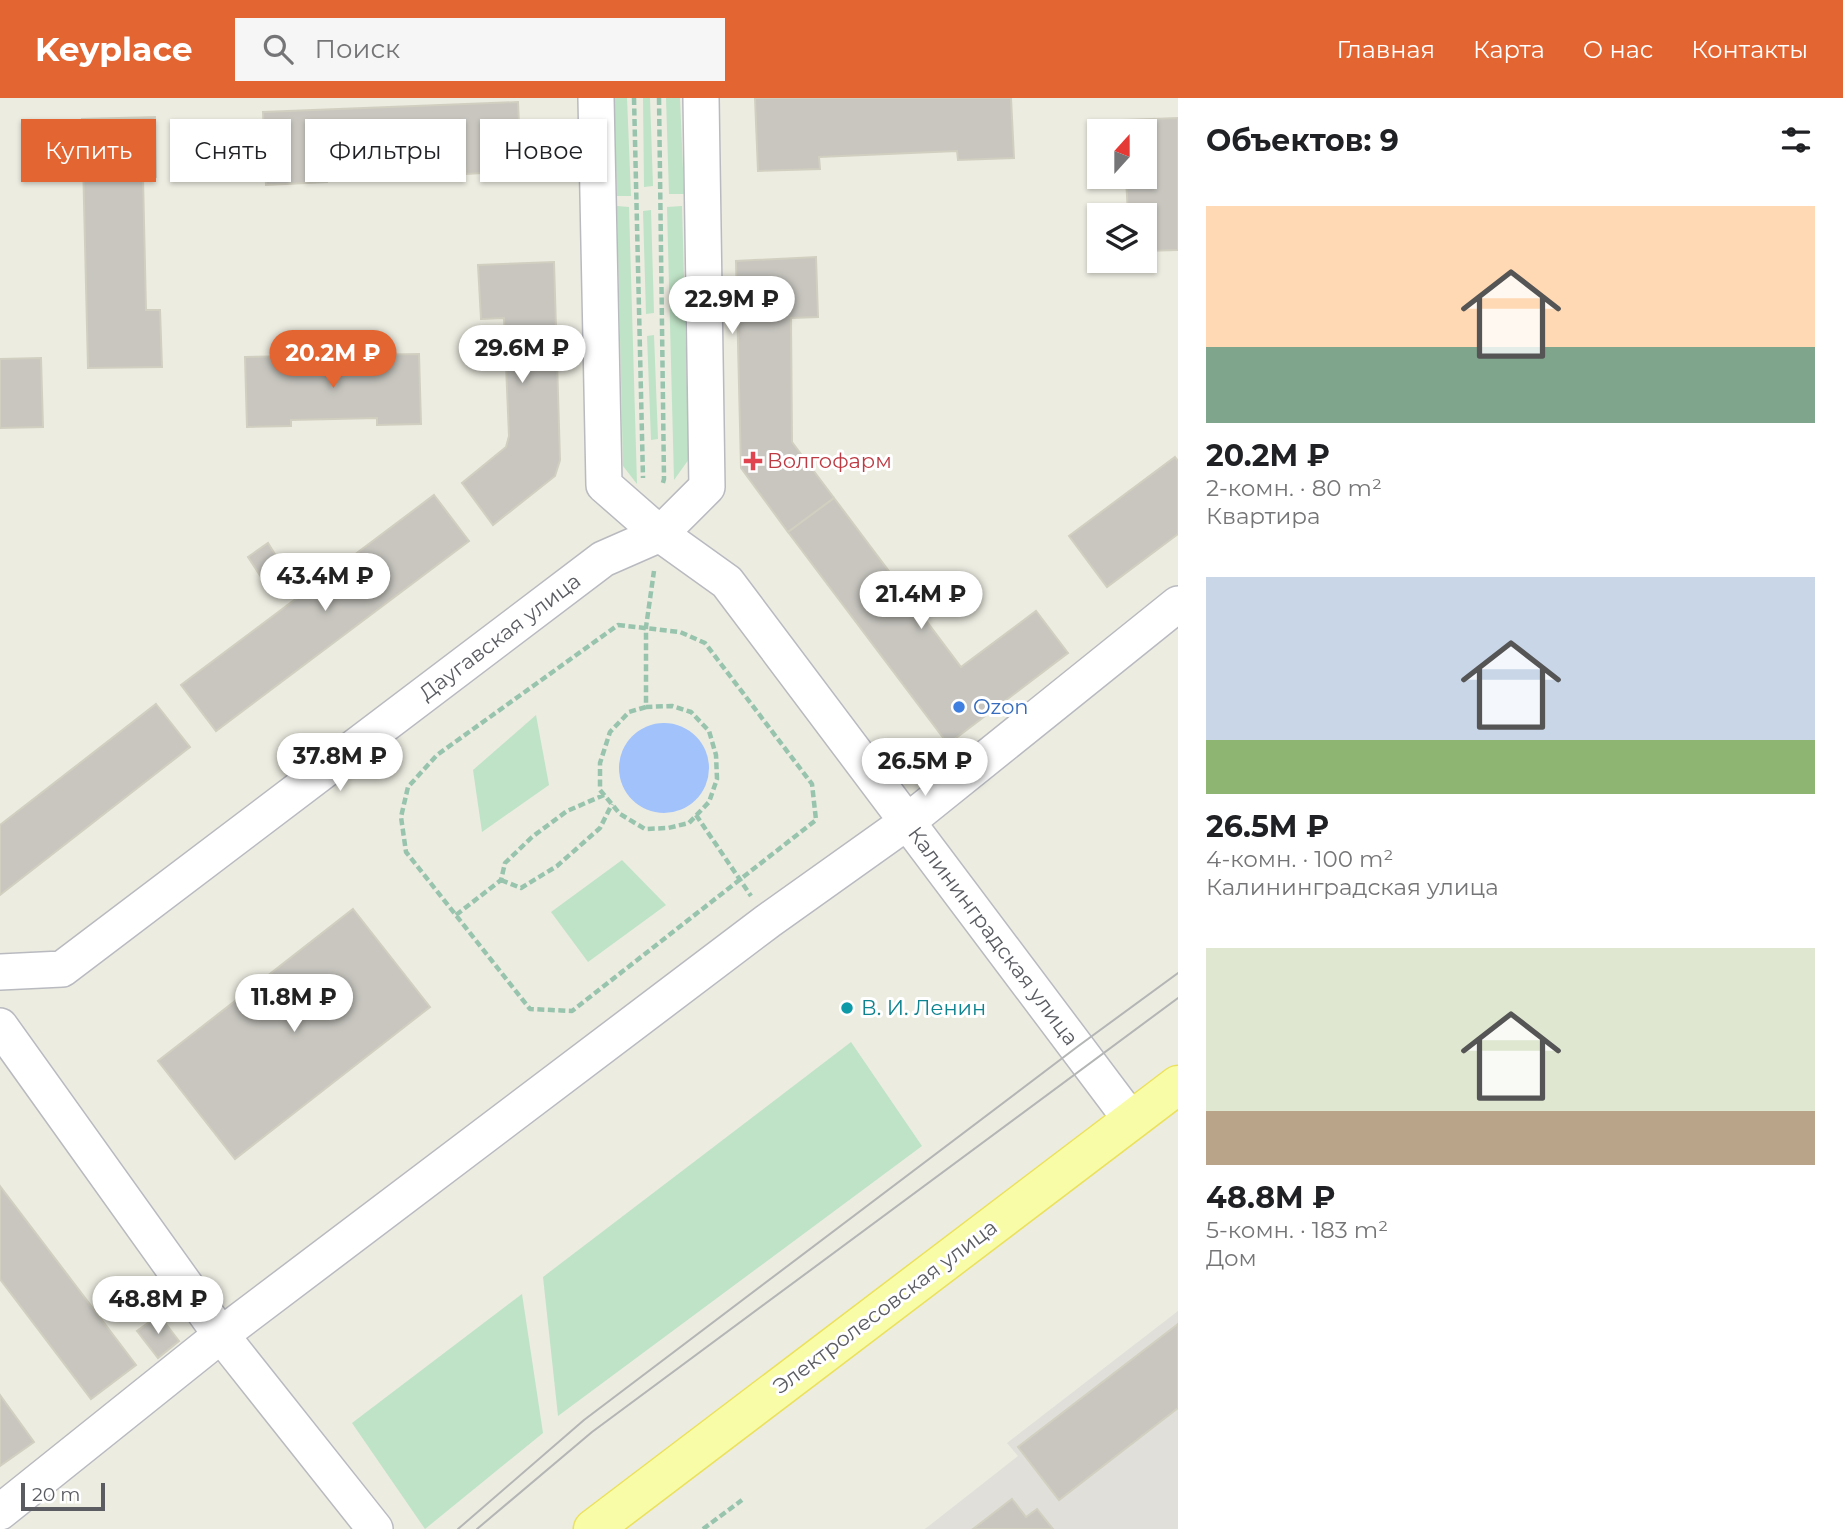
<!DOCTYPE html>
<html lang="ru">
<meta charset="utf-8">
<style>
body{margin:0;font-family:Montserrat,sans-serif;background:#f6f6f6;color:#202124;height:100vh;display:flex;flex-direction:column;font-size:26px;white-space:nowrap}
*{box-sizing:border-box;margin:0}
p{font-size:23px;color:#757577}
.icon{flex:none;width:38px;height:38px;fill:none;stroke:currentColor;stroke-width:2;stroke-linecap:round;stroke-linejoin:round}
.map{position:relative;flex:1;overflow:hidden}
.panel{display:flex;flex-direction:column;background:#fff;width:665px}
.panel>*{flex:none}
.guide{position:absolute;left:21px;top:21px;width:665px;height:63px;display:flex;gap:14px}
.needle{width:46px;rotate:21deg}
.buttons{position:absolute;left:1087px;top:21px;display:grid;gap:14px}
.buttons a{display:grid;place-items:center;width:70px;height:70px;border-radius:0px;background:#fff;box-shadow:0 2px 5px #0004;font-size:35px}
.scale{position:absolute;left:21px;bottom:18px;width:84px;box-sizing:border-box;padding-left:7px;border:4px solid #5a5c62;border-top:0;font-size:19px;line-height:24px;white-space:nowrap;color:#5a5c62;-webkit-text-stroke:5px #fff;paint-order:stroke}
.price{position:absolute;translate:-50% -60px;padding:0 16px;border-radius:24px;background:#fff;color:#222;font-size:23px;line-height:46px;filter:drop-shadow(0 2px 4px #0008)}
.price::after{content:'';position:absolute;left:50%;top:42px;width:21px;height:16px;margin-left:-10px;background:inherit;clip-path:polygon(0 0,100% 0,50% 100%)}
.price.on{background:#e26532;color:#fff}
ul{padding:0;list-style:none}
li{display:grid;align-content:center;gap:14px;height:371px;padding:0 28px}
li span{display:grid;place-items:center;height:217px;border-radius:0px;color:#555}
li>.icon{margin-inline-start:auto}
span .icon{width:126px;height:126px;fill:#fffc;stroke-width:1}
li b{font-size:30px}
h2{display:flex;justify-content:space-between;align-items:center;height:84px;padding:0 28px;font-size:30px}
.pill{padding:0 24px;border-radius:0px;background:#fff;box-shadow:0 2px 5px #0004;font-size:24px;line-height:63px}
.pill.on{background:#e26532;color:#fff}
header{display:flex;align-items:center;gap:42px;box-sizing:border-box;height:98px;padding:0 35px;background:#e26532;color:#fff}
header strong{font-size:33px}
nav{display:flex;gap:38px;margin-inline-start:auto;font-size:24px}
.search{width:490px;height:63px;background:#f6f6f6;display:flex;align-items:center;gap:18px;box-sizing:border-box;padding:0 24px;border-radius:0px;color:#757577;font-size:26px}
main{display:flex;flex:1;min-height:0}
.map>svg:first-child{display:block}
.industrial{fill:#e0dfd9}
.green{fill:#bfe3c6}
.water{fill:#a2c2fb}
.building{fill:#c8c6bf;stroke:#d1cfc0;stroke-width:2}
.lines{fill:none;stroke-linecap:round;stroke-linejoin:round}
.minor-casing{stroke:#b9bac0;stroke-width:38}
.major-casing{stroke:#ebe15c;stroke-width:41}
.path{stroke:#98c4ae;stroke-width:4.5;stroke-dasharray:7 3.5;stroke-linecap:butt}
.minor{stroke:#fff;stroke-width:35}
.major{stroke:#f8fca7;stroke-width:38}
.tram{stroke:#b4b5b5;stroke-width:2}
.health-dot{fill:#e0444e;stroke:#fff;stroke-width:2.5}
.shop-dot{fill:#3f7fe0;stroke:#fff;stroke-width:2.5}
.culture-dot{fill:#0f9aa8;stroke:#fff;stroke-width:2.5}
.labels{text-anchor:middle;stroke-width:6;stroke-linejoin:round;paint-order:stroke}
.health-label{font-size:21px;fill:#be3a42;stroke:#fff;text-anchor:start}
.street-label{font-size:21px;fill:#5a5c62;stroke:#fff}
.shop-label{font-size:21px;fill:#366cbe;stroke:#fff;text-anchor:start}
.culture-label{font-size:21px;fill:#0d838f;stroke:#fff;text-anchor:start}
</style>
<header>
<strong>Keyplace</strong>
<div class="search"><svg class="icon" aria-label="search" viewBox="0 0 24 24"><circle cx="10" cy="10" r="6"/><path d="M15 15l6 6"/></svg>Поиск</div>
<nav><a>Главная</a><a>Карта</a><a>О нас</a><a>Контакты</a></nav>
</header>
<main>
<div class="map">
<svg width="1178" height="1431" viewBox="0 0 1178 1431">
<rect width="100%" height="100%" fill="#ecece1"/>
<!-- industrial -->
<path class="industrial" d="M1178,1213V1431H925L1018,1358L1007,1345Z"/>
<!-- green -->
<path class="green" d="M614,0H627L631,98H617Z
M643,0H650L653,88L644,89Z
M666,0H680L684,96H669Z
M617,108L629,109L637,386L623,368Z
M682,108L689,361L674,382L667,109Z
M651,112L654,215L646,216L643,113Z
M654,237L658,341L651,342L647,238Z
M536,617L549,687L482,734L473,672Z
M622,762L666,807L588,864L551,814Z
M851,944L922,1048L558,1318L543,1179Z
M522,1196L543,1335L425,1431L352,1325Z"/>
<!-- water -->
<path class="water" d="M619 670a45 45 0 1 1 90 0a45 45 0 1 1-90 0Z"/>
<!-- building -->
<path class="building" d="M755,0H1011L1014,60L958,62L957,53L819,59L820,71L758,73Z
M518,4L521,73L466,76L465,67L327,73V84L266,87L263,14Z
M155,19L156,79L143,80L146,212H160L162,269L88,270L82,21Z
M1178,20V152L1144,153V117H1128L1126,79H1144V33H1125L1124,22Z
M816,159L818,219L791,220L792,344L834,400L788,434L741,370L736,163Z
M554,164L560,362L555,378L493,427L462,385L506,349L509,338L504,220L481,221L478,167Z
M419,256L421,326L377,327V320L291,322V328L247,329L245,259L303,258V264L361,262V257Z
M41,260L43,329L0,330V261Z
M1175,359L1178,363V436L1107,489L1069,438Z
M434,397L469,443L216,633L181,587Z
M834,400L961,569L1036,513L1068,555L948,646L788,434Z
M268,445L283,469L263,482L248,459Z
M156,606L190,649L0,797V727Z
M353,811L430,909L235,1061L158,963Z
M0,1088L136,1267L91,1301L0,1181Z
M159,1217L179,1243L158,1260L137,1233Z
M1178,1226V1310L1059,1402L1018,1349Z
M0,1297L34,1344L0,1368Z
M1012,1401L1026,1419L1037,1411L1053,1431H973Z"/>
<g class="lines">
<defs>
<path id="minor" d="M596,0L604,387L660,436L727,484L1132,1023
M0,874L62,871L603,461L660,436L707,389L701,0
M0,928L221,1237L375,1431
M0,1414L221,1237L768,823L907,724L1178,506"/>
<path id="major" d="M593,1431L1178,987"/>
</defs>
<!-- minor casing -->
<use href="#minor" class="minor-casing"/>
<!-- major casing -->
<use href="#major" class="major-casing"/>
<!-- path -->
<path class="path" d="M634,0L643,380
M659,0L664,381L662,388
M618,527L680,534L705,545L812,686L816,722L572,913L530,911L406,754L401,719L408,689L437,657Z
M646,609L629,614L610,634L600,665V692L620,716L645,731L668,730L689,725L709,704L717,681L716,657L709,633L691,614L672,608L646,609V529L654,473
M696,717L751,798
M501,782L521,790L557,768L600,730L612,706
M456,817L501,782L505,765L532,739L567,713L604,697
M703,1431L742,1402"/>
<!-- minor -->
<use href="#minor" class="minor"/>
<!-- major -->
<use href="#major" class="major"/>
<!-- tram -->
<path class="tram" d="M458,1431L584,1322L1077,949L1178,875
M477,1431L592,1334L1178,900"/>
</g>
<!-- markers -->
<path class="health-dot" d="M749.5 352.5h7v7h7v7h-7v7h-7v-7h-7v-7h7z"/>
<circle class="shop-dot" cx="959" cy="609" r="7"/>
<circle class="culture-dot" cx="847" cy="910" r="7"/>
<g class="labels">
<!-- health labels -->
<g class="health-label">
<text x="767" y="370">Волгофарм</text>
</g>
<!-- street labels -->
<g class="street-label">
<text transform="translate(500 539) rotate(-37)" y="7">Даугавская улица</text>
<text transform="translate(993 838) rotate(53)" y="7">Калининградская улица</text>
<text transform="translate(885 1209) rotate(-37)" y="7">Электролесовская улица</text>
</g>
<!-- shop labels -->
<g class="shop-label">
<text x="973" y="616">Ozon</text>
</g>
<!-- culture labels -->
<g class="culture-label">
<text x="861" y="917">В. И. Ленин</text>
</g>
</g>
</svg>
<div class="buttons">
<a><svg class="needle" viewBox="-14 -14 28 28"><path d="M0-13l5 13h-10z" fill="#e53935"/><path d="M0 13l5-13h-10z" fill="#757577"/></svg></a>
<a><svg class="icon" aria-label="layers" viewBox="0 0 24 24"><path d="M12 4l9 5-9 5-9-5zM3 14l9 5 9-5"/></svg></a>
</div>
<div class="scale">20 m</div>
<b class="price" style="left:732px;top:238px">22.9M ₽</b>
<b class="price" style="left:522px;top:287px">29.6M ₽</b>
<b class="price on" style="left:333px;top:292px">20.2M ₽</b>
<b class="price" style="left:325px;top:515px">43.4M ₽</b>
<b class="price" style="left:921px;top:533px">21.4M ₽</b>
<b class="price" style="left:340px;top:695px">37.8M ₽</b>
<b class="price" style="left:925px;top:700px">26.5M ₽</b>
<b class="price" style="left:294px;top:936px">11.8M ₽</b>
<b class="price" style="left:158px;top:1238px">48.8M ₽</b>
<div class="guide">
<a class="pill on">Купить</a>
<a class="pill">Снять</a>
<a class="pill">Фильтры</a>
<a class="pill">Новое</a>
</div>
</div>
<section class="panel">
<h2>Объектов: 9<svg class="icon" aria-label="filters" viewBox="0 0 24 24"><path d="M4 7h16M4 17h16"/><circle cx="9" cy="7" r="2"/><circle cx="15" cy="17" r="2"/></svg></h2>
<ul>
<li><span style="background:linear-gradient(#ffd9b3 65%,#7fa58c 0)"><svg class="icon" aria-label="home" viewBox="0 0 24 24"><path d="M3 11l9-7 9 7M6 9v11h12V9"/></svg></span><div><b>20.2M ₽</b><p>2-комн. · 80 m²</p><p>Квартира</p></div></li>
<li><span style="background:linear-gradient(#c9d6e8 75%,#8fb573 0)"><svg class="icon" aria-label="home" viewBox="0 0 24 24"><path d="M3 11l9-7 9 7M6 9v11h12V9"/></svg></span><div><b>26.5M ₽</b><p>4-комн. · 100 m²</p><p>Калининградская улица</p></div></li>
<li><span style="background:linear-gradient(#dfe7d0 75%,#b9a48a 0)"><svg class="icon" aria-label="home" viewBox="0 0 24 24"><path d="M3 11l9-7 9 7M6 9v11h12V9"/></svg></span><div><b>48.8M ₽</b><p>5-комн. · 183 m²</p><p>Дом</p></div></li>
</ul>
</section>
</main>
